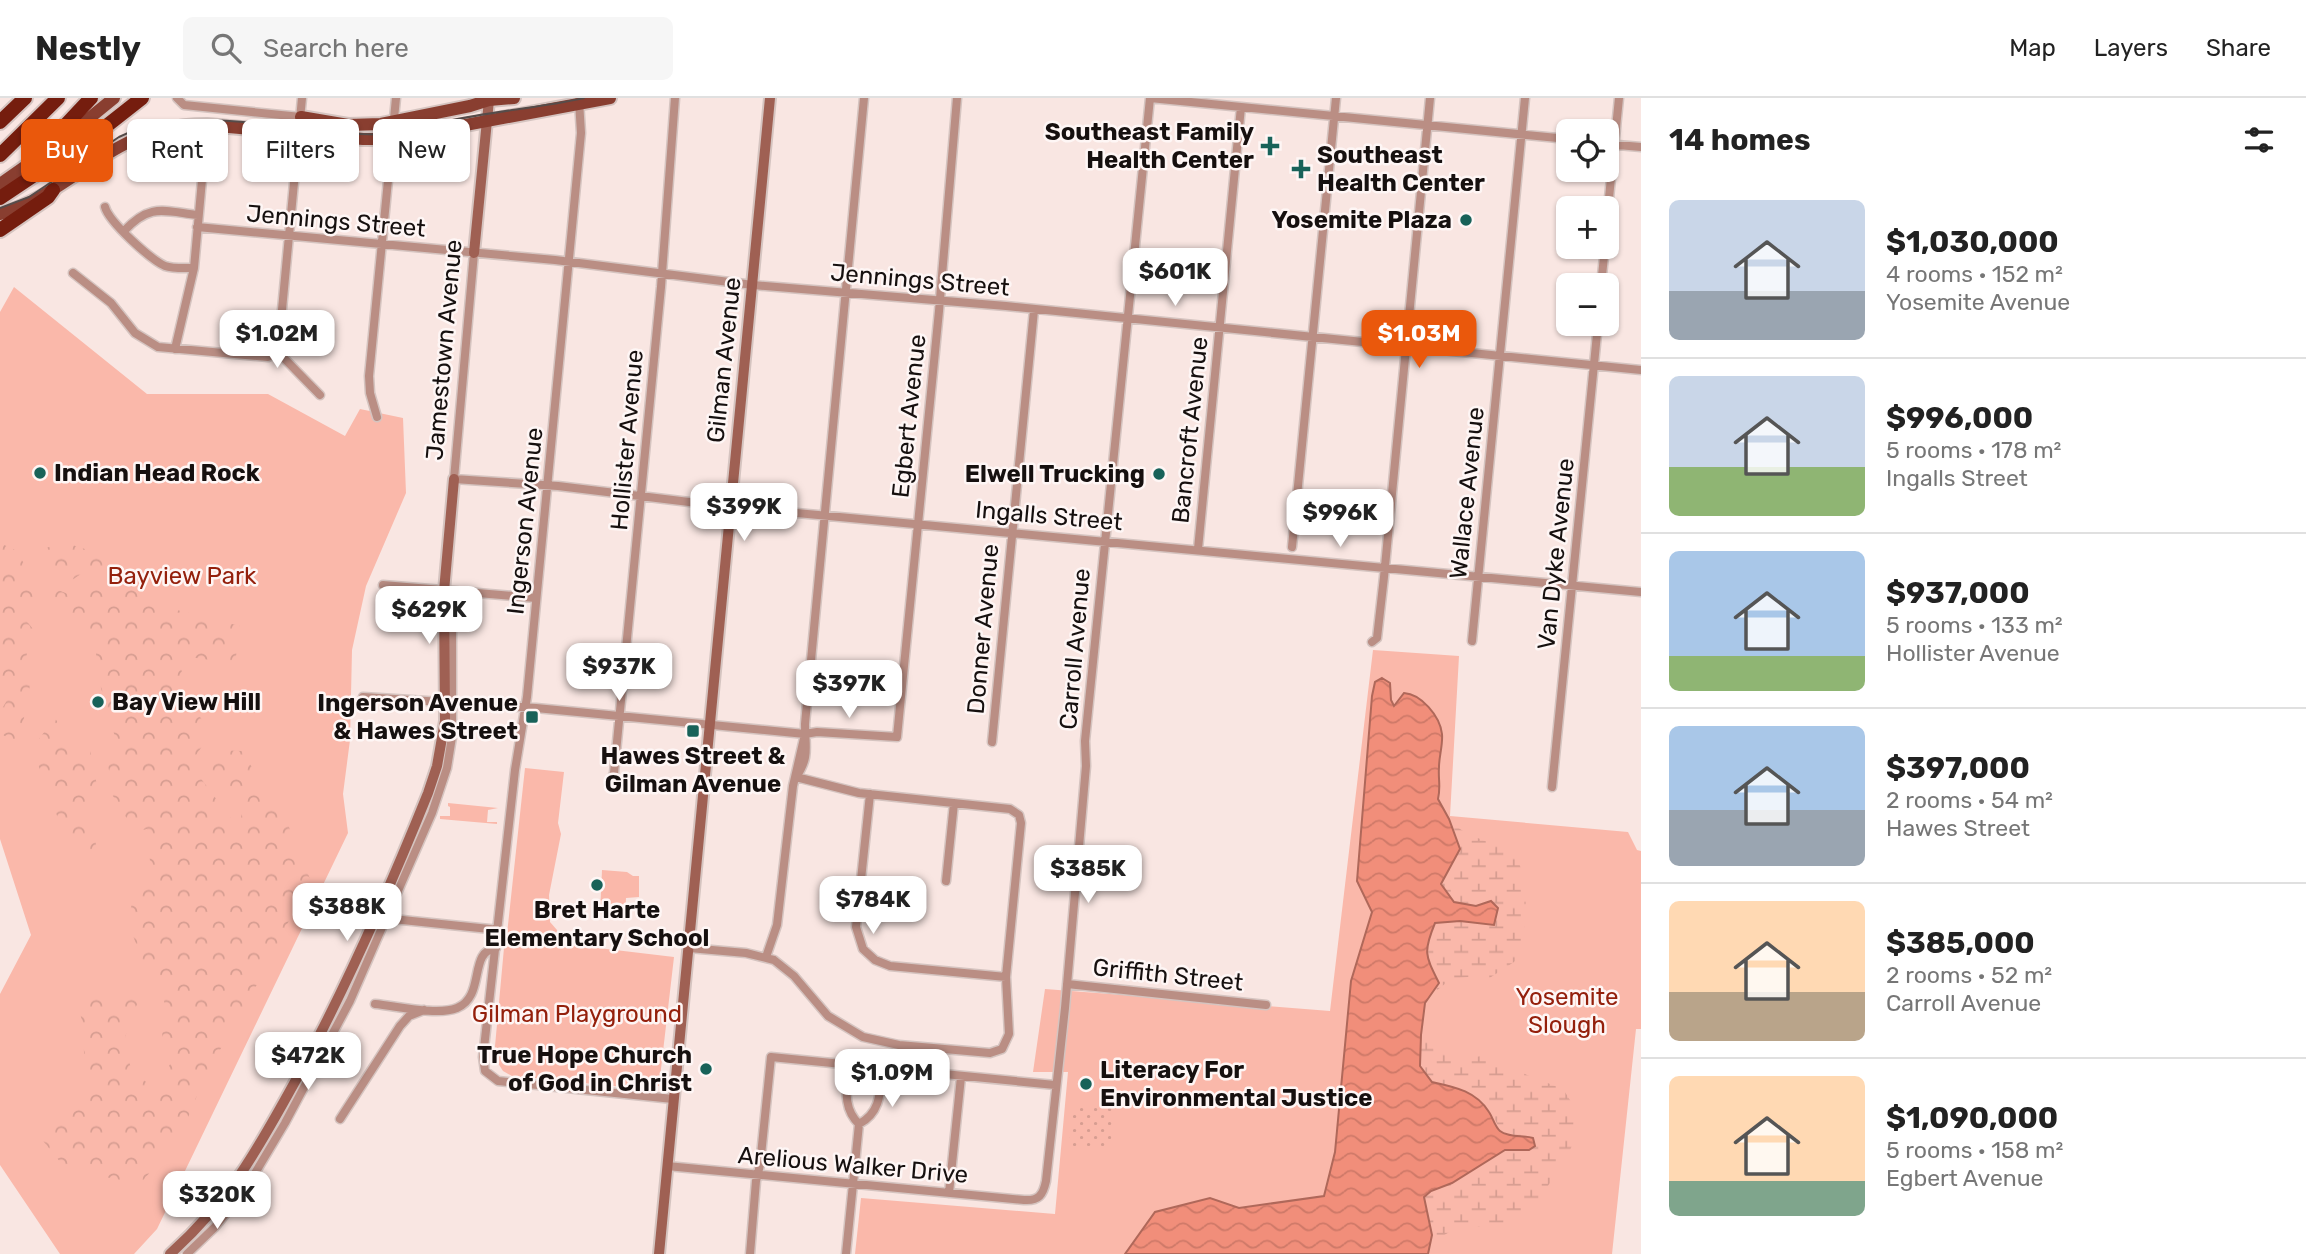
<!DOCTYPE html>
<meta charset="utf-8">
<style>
body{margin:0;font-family:Rubik,sans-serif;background:#f6f6f6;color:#222;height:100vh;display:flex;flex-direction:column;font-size:26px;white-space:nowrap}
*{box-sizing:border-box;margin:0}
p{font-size:23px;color:#767676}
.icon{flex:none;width:38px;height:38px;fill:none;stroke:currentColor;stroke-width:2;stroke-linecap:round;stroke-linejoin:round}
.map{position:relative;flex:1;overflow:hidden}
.sheet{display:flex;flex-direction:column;background:#fff;width:665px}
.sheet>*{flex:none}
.guide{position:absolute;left:21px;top:21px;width:665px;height:63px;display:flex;gap:14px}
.fabs{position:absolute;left:1556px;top:21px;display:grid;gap:14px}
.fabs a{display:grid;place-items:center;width:63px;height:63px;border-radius:10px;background:#fff;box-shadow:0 2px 5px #0004;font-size:35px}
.price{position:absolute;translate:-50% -60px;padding:0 16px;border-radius:14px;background:#fff;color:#222;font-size:23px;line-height:46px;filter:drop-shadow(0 2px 4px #0008)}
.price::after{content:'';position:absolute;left:50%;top:42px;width:21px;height:16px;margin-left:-10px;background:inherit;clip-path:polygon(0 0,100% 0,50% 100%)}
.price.active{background:#ea580c;color:#fff}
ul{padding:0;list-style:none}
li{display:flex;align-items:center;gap:21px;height:175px;padding:0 28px}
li+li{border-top:2px solid #e0e0e0}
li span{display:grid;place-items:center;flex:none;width:196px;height:140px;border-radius:10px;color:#555}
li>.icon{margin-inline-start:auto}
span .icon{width:84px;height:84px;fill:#fffc;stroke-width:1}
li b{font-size:30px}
h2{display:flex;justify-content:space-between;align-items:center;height:84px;padding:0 28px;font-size:30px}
.tag{padding:0 24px;border-radius:10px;background:#fff;box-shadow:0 2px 5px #0004;font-size:24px;line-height:63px}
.tag.active{background:#ea580c;color:#fff}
header{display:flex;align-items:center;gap:42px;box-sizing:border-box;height:98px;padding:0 35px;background:#fff;border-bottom:2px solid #e0e0e0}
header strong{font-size:33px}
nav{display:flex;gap:38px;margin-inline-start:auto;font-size:24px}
.search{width:490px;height:63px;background:#f6f6f6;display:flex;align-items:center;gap:18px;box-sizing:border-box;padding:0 24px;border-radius:10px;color:#767676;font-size:26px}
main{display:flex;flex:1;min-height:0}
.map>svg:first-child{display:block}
.green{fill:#fab8aa}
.forest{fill:url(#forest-crowns)}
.wetland{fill:url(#wetland-marsh)}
.garden{fill:url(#garden-dots)}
.water{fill:url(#water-waves);stroke:#af685a;stroke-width:2}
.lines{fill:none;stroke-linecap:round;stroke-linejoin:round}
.street-casing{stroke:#d5c4c0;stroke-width:11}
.secondary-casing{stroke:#d5c4c0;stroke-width:14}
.primary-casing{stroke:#d5c4c0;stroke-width:16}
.highway-casing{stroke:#d5c4c0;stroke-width:18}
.street{stroke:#ba8e84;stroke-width:8}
.secondary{stroke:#9f6053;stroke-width:10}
.primary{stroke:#893e30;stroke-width:12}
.highway{stroke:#751d0e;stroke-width:14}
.tram{stroke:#564c4a;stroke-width:2}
.poi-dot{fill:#186259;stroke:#fef6f5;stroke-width:2.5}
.labels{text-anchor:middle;stroke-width:5;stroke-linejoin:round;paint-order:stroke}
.poi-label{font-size:24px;font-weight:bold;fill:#16100f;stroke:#fef6f5;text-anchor:end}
.street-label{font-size:24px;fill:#16100f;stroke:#fef6f5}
.park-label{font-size:24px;fill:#94200c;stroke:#fef6f5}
</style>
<header>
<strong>Nestly</strong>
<div class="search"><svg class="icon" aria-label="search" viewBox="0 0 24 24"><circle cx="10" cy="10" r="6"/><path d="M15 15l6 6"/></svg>Search here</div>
<nav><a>Map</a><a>Layers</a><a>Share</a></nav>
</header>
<main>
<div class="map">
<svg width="1641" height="1156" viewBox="0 0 1641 1156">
<defs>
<pattern id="forest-crowns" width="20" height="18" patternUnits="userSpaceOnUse" patternTransform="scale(1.75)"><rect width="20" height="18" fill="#fab8aa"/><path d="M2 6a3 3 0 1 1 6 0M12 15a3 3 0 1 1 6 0" fill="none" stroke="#d69d91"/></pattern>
<pattern id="wetland-marsh" width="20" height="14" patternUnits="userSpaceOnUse" patternTransform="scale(1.75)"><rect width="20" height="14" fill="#fab8aa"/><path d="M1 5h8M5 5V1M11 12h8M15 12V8" fill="none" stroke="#d69d91"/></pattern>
<pattern id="garden-dots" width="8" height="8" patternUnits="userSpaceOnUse" patternTransform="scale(1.75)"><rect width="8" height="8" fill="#fab8aa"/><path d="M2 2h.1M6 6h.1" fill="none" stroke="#d69d91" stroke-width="1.8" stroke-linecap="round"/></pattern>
<pattern id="water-waves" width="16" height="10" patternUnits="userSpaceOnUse" patternTransform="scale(1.75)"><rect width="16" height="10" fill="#f18e7a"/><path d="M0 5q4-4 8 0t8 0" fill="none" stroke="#ce7968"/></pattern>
</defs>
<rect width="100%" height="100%" fill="#f9e6e2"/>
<!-- green -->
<path class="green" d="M14,189L147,296H268L345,338L360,311L403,320L406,395L366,488L352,552L350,642L343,696L348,735L157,1131L134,1156H60L0,1067V896L31,837L0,741V214Z
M1373,552L1459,558L1450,718L1628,734L1637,752L1641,753V931H1636L1612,1156H1427L1402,606L1377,607L1357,783L1372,814L1351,883L1335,1054L1324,1098L1238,1110L1210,1100L1156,1114L1125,1156H855L861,1100L1055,1116L1068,974H1033L1045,891L1330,913Z
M525,670L564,674L558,725L561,736L549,797L550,824L557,832L556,842L507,836Z
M448,705L498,710L488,712L487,724H497V726L440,721V718H450V709L448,708Z
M602,772L627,774L633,778H639V799L626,800L625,818L600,816Z
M505,839L674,859L659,988L635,986L634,990L512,978L503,973L494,959Z"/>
<!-- forest -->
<path class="forest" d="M63,444L113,460L157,507L240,528L235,566L177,557L192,609L212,634L190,666L238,730L247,698L212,683L213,652L242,653L289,729L310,781L242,916L207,973L180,1039L140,1086L66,1071L39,1038L86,1005L83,929L77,899L140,898L125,939L131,972L155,991L175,958L162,942L165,888L143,863L127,823L138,785L151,774L147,731L135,734L113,698L107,660L117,646L101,590L93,535L51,515L48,488L88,504L87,472L66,486L32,455Z
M0,445L17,453L35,486L36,515L24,520L33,531L22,576L30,587L19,647L0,635V614L9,599L0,590Z
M55,620L68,642L90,651L98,693L86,709L101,765L59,723L32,650Z"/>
<!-- wetland -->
<path class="wetland" d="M1449,721C1464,738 1482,741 1502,749C1537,765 1524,825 1521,856L1514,864L1488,881L1467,879L1451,881L1431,897L1439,885C1425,857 1423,854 1436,825L1460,823L1494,826L1491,803L1476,808L1454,804L1441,786L1460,752Z
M1421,937L1436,953L1459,962L1487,957L1527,977L1563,991L1575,1010L1576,1039L1564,1065L1533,1109L1510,1125L1486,1129L1460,1128L1432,1144C1433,1128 1424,1115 1424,1099L1431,1093L1452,1085L1505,1052H1528L1524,1038C1492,1036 1504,1029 1487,1011C1471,995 1453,989 1432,984L1420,968Z"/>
<!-- garden -->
<path class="garden" d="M1071,1008L1113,1010L1111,1050L1069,1048Z"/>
<!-- water -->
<path class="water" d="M1382,580L1390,585L1391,602L1394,608L1404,595C1421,596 1440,618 1442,636C1443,647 1439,658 1439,669C1438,681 1441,689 1438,701L1449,721L1460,751L1441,786L1454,804L1476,808L1491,803L1498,810L1494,827L1460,823L1435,825C1423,854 1425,857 1439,885L1425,905L1421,937L1420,968L1432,984C1455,989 1476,993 1489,1014C1493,1020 1495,1029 1500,1033C1509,1040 1523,1037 1533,1040L1535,1048L1529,1052H1505L1452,1085L1431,1093L1424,1099L1432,1137L1428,1156H1125L1155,1114L1210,1100L1239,1110L1324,1098L1335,1054L1351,883L1372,814L1357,783L1372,598L1375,584Z"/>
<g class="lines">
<defs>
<path id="street" d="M177,0L184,7L301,19
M1150,0L1568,41
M579,3L581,35L527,599L515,672L483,959L485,973L498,983L673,1001
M1606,46L1641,49
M105,109C109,124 150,161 165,168C174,171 185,170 194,170
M197,129L555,162L753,187L1006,208L1641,272
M1606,130L1619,0
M124,133C150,105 163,113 198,117
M474,155L454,381L558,388L722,408L1641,494
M73,175L111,205L135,235L158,249L268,259L278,254L302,0
M1601,187L1605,149
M175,251L194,170L207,27
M278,254L320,297
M377,319L370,295L369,278L396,0
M1292,449L1336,0
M1198,451L1241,9
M383,487L536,500
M1472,543L1525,0
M1372,544L1377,540L1384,479L1430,0
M363,599L536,610L805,636L817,634L897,639L939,213L957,0
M992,644L1034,212
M796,679C810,659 805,649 805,626L864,0
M609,687L614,675L661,189L675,0
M1552,689L1598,226
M870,696L856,829L863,851L875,862L890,868L1006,879
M946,783L954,705
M383,820L499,832
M689,850L746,855L774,862L794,878L828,918L863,939L899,947L990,955L1002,951L1009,936L1006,879L1021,725L1019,717L1010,711L859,695L796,679
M766,859L777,827L793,688L805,636
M1067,886L1266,907
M375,906C397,908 437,918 457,910C486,898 468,853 496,850
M340,1021L400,928L409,918L424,912
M859,1026C882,1014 880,992 882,970
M667,1068L1024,1102C1039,1103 1043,1097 1046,1083L1065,910L1086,668L1085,643L1150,0
M949,1095L961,979
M187,1156L214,1130L245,1092L285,1025L350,903L432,715L447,670L452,639V531L446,513
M750,1156L756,1083L760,1067L771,959L1055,987
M846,1156L859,1026C842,1010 847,989 848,967"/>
<path id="secondary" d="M474,155L489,2
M170,1156C231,1101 258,1051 297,980C347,888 389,792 428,695L437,668L445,623L444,493L454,381
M659,1156L770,0"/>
<path id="primary" d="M301,19L348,27L381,26L470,8L489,2L514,0
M0,86L60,44L114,0
M0,116C47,103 81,69 123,47C149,33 177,27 207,27L363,41H391L610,0"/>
<path id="highway" d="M0,24L25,0
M0,57L58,0
M28,67L91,0
M0,100L100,33L142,0
M0,132L48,99L53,92"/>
</defs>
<!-- street casing -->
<use href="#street" class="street-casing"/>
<!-- secondary casing -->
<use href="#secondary" class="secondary-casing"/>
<!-- primary casing -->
<use href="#primary" class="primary-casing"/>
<!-- highway casing -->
<use href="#highway" class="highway-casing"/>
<!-- street -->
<use href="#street" class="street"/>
<!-- secondary -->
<use href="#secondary" class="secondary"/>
<!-- primary -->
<use href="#primary" class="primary"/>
<!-- highway -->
<use href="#highway" class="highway"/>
<!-- tram -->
<path class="tram" d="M0,110L29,99L119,39C198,0 304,41 391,36C410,34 429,27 448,23C493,13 539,10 584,0"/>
</g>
<!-- markers -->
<g class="poi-dot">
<path d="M1266.5 37.5h7v7h7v7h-7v7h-7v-7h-7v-7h7z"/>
<path d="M1297.5 60.5h7v7h7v7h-7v7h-7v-7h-7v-7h7z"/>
<circle cx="1466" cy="122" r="7"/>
<circle cx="40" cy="375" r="7"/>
<circle cx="1159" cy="376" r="7"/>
<circle cx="98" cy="604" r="7"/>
<rect x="525" y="612" width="14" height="14" rx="3.5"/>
<rect x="686" y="626" width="14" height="14" rx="3.5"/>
<circle cx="597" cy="787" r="7"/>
<circle cx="706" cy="971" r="7"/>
<circle cx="1086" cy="986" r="7"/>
</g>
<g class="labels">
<!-- poi labels -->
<g class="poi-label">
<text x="1254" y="42">Southeast Family<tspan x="1254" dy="28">Health Center</tspan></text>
<text x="1317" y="65" text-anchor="start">Southeast<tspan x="1317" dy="28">Health Center</tspan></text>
<text x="1452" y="130">Yosemite Plaza</text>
<text x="54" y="383" text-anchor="start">Indian Head Rock</text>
<text x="1145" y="384">Elwell Trucking</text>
<text x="112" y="612" text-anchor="start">Bay View Hill</text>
<text x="518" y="613">Ingerson Avenue<tspan x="518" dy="28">&amp; Hawes Street</tspan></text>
<text x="693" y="666" text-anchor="middle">Hawes Street &amp;<tspan x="693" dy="28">Gilman Avenue</tspan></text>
<text x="597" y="820" text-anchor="middle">Bret Harte<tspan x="597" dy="28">Elementary School</tspan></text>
<text x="692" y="965">True Hope Church<tspan x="692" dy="28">of God in Christ</tspan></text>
<text x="1100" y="980" text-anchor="start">Literacy For<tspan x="1100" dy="28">Environmental Justice</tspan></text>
</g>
<!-- street labels -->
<g class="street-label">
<text transform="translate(336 123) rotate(5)" y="8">Jennings Street</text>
<text transform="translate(920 182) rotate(5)" y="8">Jennings Street</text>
<text transform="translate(444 252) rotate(-85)" y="8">Jamestown Avenue</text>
<text transform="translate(724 262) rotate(-84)" y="8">Gilman Avenue</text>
<text transform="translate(909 318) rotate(-84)" y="8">Egbert Avenue</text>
<text transform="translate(1190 332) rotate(-84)" y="8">Bancroft Avenue</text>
<text transform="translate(627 342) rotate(-85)" y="8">Hollister Avenue</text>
<text transform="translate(1467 395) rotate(-84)" y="8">Wallace Avenue</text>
<text transform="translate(1049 418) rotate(5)" y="8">Ingalls Street</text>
<text transform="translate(525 423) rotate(-84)" y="8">Ingerson Avenue</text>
<text transform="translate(1556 456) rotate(-84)" y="8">Van Dyke Avenue</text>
<text transform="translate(983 531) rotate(-85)" y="8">Donner Avenue</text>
<text transform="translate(1075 551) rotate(-85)" y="8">Carroll Avenue</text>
<text transform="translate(1168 877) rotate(6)" y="8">Griffith Street</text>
<text transform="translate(853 1067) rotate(5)" y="8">Arelious Walker Drive</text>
</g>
<!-- park labels -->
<g class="park-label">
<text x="182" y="486">Bayview Park</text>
<text x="1567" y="907">Yosemite<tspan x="1567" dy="28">Slough</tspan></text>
<text x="577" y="924">Gilman Playground</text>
</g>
</g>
</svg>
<div class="fabs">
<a><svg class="icon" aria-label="locate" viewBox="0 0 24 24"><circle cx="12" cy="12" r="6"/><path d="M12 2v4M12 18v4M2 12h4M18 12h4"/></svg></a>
<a>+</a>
<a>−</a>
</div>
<b class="price" style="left:1175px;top:210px">$601K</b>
<b class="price" style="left:277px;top:272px">$1.02M</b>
<b class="price active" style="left:1419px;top:272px">$1.03M</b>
<b class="price" style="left:744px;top:445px">$399K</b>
<b class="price" style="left:1340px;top:451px">$996K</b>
<b class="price" style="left:429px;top:548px">$629K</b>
<b class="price" style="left:619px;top:605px">$937K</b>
<b class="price" style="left:849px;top:622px">$397K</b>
<b class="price" style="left:1088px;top:807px">$385K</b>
<b class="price" style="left:873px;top:838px">$784K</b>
<b class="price" style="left:347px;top:845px">$388K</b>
<b class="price" style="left:308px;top:994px">$472K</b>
<b class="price" style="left:892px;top:1011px">$1.09M</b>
<b class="price" style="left:217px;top:1133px">$320K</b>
<div class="guide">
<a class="tag active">Buy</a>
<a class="tag">Rent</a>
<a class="tag">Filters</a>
<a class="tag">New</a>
</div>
</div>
<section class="sheet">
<h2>14 homes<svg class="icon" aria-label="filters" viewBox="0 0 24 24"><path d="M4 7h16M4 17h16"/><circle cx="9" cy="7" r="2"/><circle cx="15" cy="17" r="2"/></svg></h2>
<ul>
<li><span style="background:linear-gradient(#c9d6e8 65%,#9aa5b1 0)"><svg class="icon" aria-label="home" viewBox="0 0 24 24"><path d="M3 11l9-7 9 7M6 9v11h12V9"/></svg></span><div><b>$1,030,000</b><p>4 rooms · 152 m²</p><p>Yosemite Avenue</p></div></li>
<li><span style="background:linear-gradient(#c9d6e8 65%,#8fb573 0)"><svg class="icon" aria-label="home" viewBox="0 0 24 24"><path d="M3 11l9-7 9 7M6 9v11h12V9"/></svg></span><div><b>$996,000</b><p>5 rooms · 178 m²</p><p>Ingalls Street</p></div></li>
<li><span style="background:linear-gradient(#a9c7e8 75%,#8fb573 0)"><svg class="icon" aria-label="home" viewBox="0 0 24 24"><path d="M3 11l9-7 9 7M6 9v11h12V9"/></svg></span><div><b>$937,000</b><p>5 rooms · 133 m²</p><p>Hollister Avenue</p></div></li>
<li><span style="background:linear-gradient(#a9c7e8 60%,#9aa5b1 0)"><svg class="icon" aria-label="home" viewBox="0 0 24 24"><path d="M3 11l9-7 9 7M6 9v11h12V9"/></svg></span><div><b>$397,000</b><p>2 rooms · 54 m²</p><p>Hawes Street</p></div></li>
<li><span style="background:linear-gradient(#ffd9b3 65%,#b9a48a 0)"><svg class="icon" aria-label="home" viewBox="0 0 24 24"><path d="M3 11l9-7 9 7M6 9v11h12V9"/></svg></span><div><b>$385,000</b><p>2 rooms · 52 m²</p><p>Carroll Avenue</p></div></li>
<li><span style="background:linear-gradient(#ffd9b3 75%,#7fa58c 0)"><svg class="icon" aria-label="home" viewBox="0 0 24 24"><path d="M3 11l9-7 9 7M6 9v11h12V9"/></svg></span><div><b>$1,090,000</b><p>5 rooms · 158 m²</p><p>Egbert Avenue</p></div></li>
</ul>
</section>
</main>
